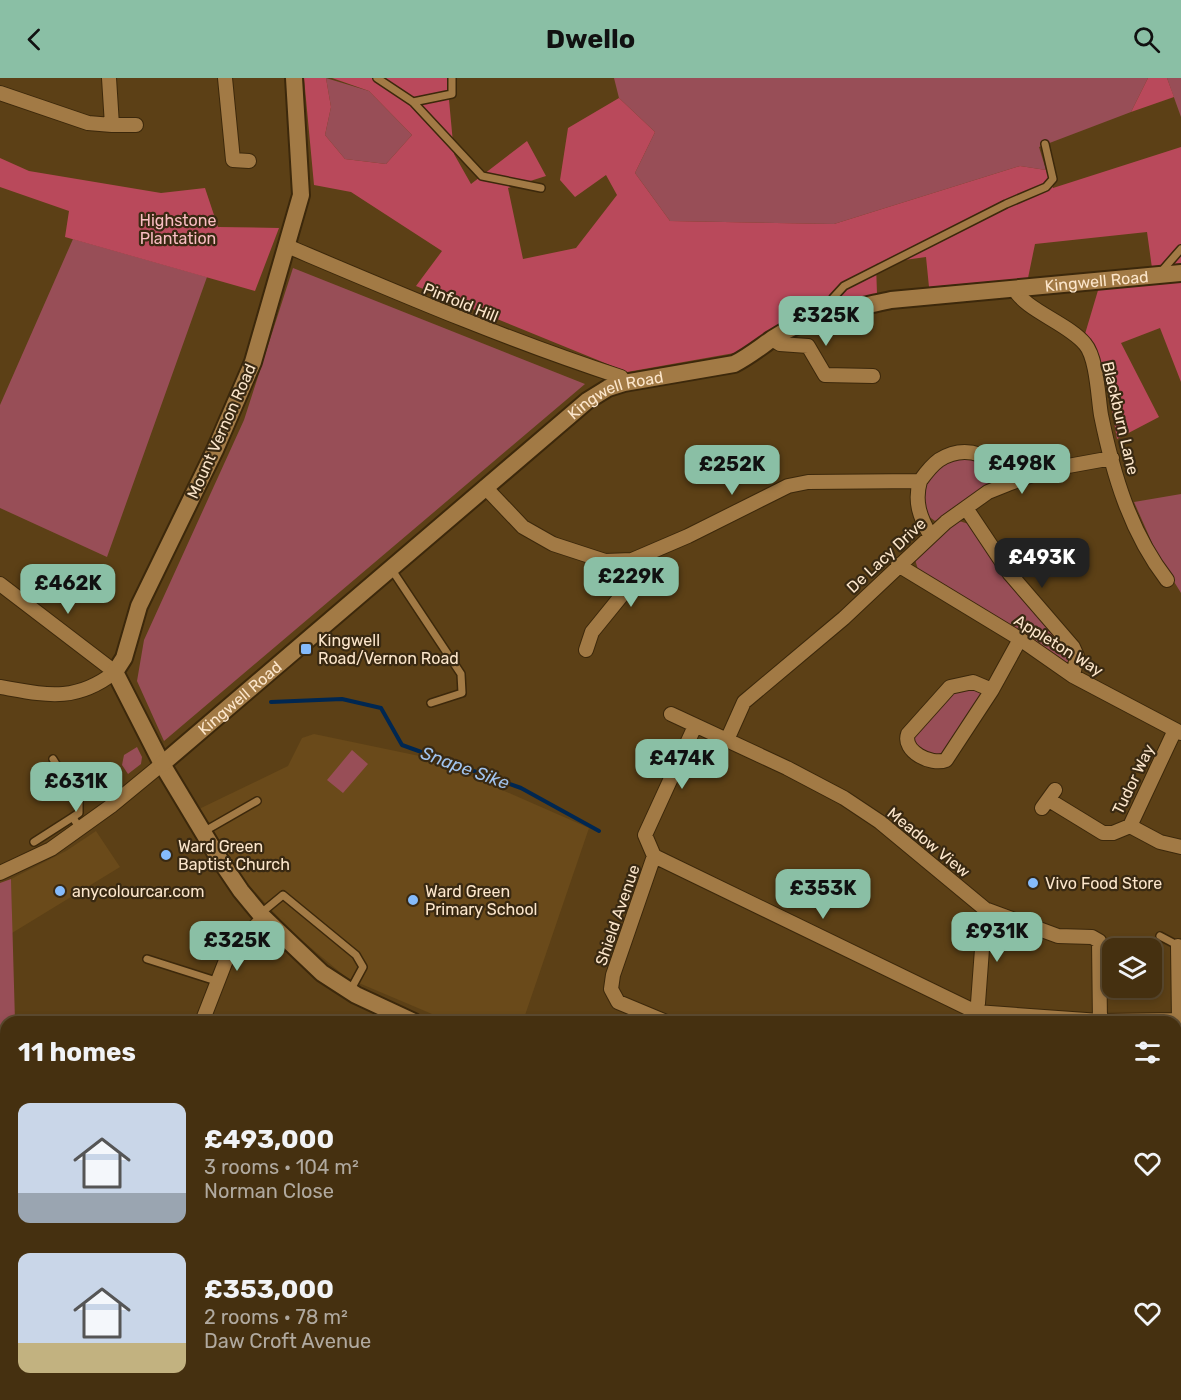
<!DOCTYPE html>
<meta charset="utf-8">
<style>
body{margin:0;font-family:Rubik,sans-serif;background:#4c3819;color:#f1f3f6;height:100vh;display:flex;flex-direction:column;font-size:22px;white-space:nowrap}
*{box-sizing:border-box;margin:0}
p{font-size:20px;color:#b0a99f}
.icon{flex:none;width:33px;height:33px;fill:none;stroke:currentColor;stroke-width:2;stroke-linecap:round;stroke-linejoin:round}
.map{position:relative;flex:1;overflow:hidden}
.side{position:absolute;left:0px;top:938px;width:1182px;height:386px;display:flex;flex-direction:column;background:#453010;border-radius:18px 18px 0 0;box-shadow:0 3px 9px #0003,0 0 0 2px #5d4b30}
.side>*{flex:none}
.controls{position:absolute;left:1102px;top:860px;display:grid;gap:12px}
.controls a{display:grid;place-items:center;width:60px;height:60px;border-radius:12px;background:#453010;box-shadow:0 3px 9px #0003,0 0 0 2px #5d4b30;font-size:30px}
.price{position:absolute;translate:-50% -51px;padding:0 14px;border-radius:12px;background:#8abfa5;color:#111;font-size:20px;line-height:39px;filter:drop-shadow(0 2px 3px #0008)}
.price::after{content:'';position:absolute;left:50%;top:36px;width:18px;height:14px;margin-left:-9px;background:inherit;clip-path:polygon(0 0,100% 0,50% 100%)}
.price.current{background:#222;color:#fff}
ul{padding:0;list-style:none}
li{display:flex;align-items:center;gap:18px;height:150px;padding:0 18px}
li span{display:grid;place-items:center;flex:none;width:168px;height:120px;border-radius:12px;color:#555}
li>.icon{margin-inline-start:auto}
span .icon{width:72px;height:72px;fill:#fffc;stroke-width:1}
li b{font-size:26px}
h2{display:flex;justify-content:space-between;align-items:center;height:72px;padding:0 18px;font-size:26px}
header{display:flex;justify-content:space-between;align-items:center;height:78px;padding:0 18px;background:#8abfa5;color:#111;font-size:27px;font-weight:700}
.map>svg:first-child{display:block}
.built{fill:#6a4a1a}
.green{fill:#984e57}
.forest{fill:#b9495b}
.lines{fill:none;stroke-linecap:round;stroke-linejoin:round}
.stream{stroke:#002751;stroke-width:4}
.service-casing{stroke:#3c280b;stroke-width:10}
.minor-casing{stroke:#3c280b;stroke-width:16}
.tertiary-casing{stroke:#3c280b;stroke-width:20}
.service{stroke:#a27a45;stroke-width:7}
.minor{stroke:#a27a45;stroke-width:14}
.tertiary{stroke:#a27a45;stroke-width:16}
.poi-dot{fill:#85bbfb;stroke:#392912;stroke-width:2}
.labels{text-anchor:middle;stroke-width:4.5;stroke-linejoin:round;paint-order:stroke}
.park-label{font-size:16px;fill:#fabec3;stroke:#392912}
.street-label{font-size:16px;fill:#fce6cb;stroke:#392912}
.poi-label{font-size:16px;fill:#fce6cb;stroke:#392912;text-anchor:start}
.water-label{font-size:18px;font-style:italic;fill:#a1c3ed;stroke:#392912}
</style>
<header><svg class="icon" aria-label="back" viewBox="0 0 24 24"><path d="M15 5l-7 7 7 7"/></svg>Dwello<svg class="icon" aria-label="search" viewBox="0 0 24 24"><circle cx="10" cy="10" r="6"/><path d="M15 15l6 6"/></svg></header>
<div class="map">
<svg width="1181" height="1322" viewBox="0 0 1181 1322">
<rect width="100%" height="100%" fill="#5c4016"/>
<!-- built -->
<path class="built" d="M314,656L429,680L589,750L523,943L451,944L347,900L293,855L232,789L199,731L288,688L302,660Z
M96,753L120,789L12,855L11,801L66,773Z"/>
<!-- green -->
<path class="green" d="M326,0L369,13L412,57L386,86L345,81L325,57L331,29Z
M614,0H1148L1131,34L1039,69L1046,92L1020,88L834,146L670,143L635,95L655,54L619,20Z
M1167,0H1181V39Z
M73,161L207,199L107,479L0,430V327Z
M293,190L585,306L164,663L137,603L144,562L244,342Z
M969,377L993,387L997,403L935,443L924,435V404L942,384Z
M1181,416V515L1157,476L1134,424Z
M956,442L972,447L1070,571L1073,581L1065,586L919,495L914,478Z
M950,609L980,610L983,617L946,682L908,669V656Z
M137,669L142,679L141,686L128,696L122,687L124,677Z
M352,672L368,686L343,715L327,702Z
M11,801L15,943L6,944V1235H0V805Z
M1177,1296L1181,1300V1322H1156L1153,1319L1155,1317H1176Z"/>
<!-- forest -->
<path class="forest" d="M304,0H326L331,29L325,57L345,81L386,86L412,57L369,13L332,0H447L454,76L471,106L527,63L546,98L508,110L523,181L576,170L617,117L606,97L575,119L560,102L568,50L619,20L655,54L635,95L670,143L834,146L1020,88L1046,92L1053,110L1181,69V186L1152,190L1147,154L1035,166L1028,200L929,209L926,179L876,186L877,216L791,242L740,274L627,294L416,208L442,173L351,114L314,107Z
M1148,0H1167L1174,19L1131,34Z
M0,80L29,93L161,115L205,110L218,149L279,150L255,213L65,159L69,133L0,109Z
M1181,200V304L1160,250L1121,265L1159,339L1117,361C1111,323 1105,289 1085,256L1099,209Z"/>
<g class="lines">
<!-- stream -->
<path class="stream" d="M271,624L342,621L381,630L402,667L521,710L599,753"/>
<defs>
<path id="service" d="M377,0L413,24L482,98L541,110
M413,24L452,16V0
M1160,195L1181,171
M827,236L833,220L844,208L1006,126L1046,109L1053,101L1045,66
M392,492L461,596L462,615L431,625
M53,681L79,724V735L73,739L80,752
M203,754L257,723
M34,764L73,739
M260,836L283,817L356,877L363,889L350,913
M1160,858L1179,868
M147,881L216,903"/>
<path id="minor" d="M225,0L233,82L249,83
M0,15L88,45L112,47L109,0
M112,47H136
M287,168C398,215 507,262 621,299L624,305
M1014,210C1024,232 1068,245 1085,266C1097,280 1098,319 1101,337C1113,396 1130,454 1167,502
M772,261L780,266L808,268L825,297L873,298
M920,403C925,396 932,387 939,382C966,365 998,377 1008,406
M485,409L523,449L553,466L605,483L632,482L688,458L788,408L808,404L920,403C914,424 920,439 930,457
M966,430L1010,496L1073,569L1077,578L1073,598
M898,487L1020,561L1073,598L1181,655
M0,506L115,594C75,625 46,617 0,609
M586,572L592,554L631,506L634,497L632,482
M992,612L973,604L950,609L908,656C902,673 931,688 946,682L992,612L1020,561
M671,636L787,690L844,720L880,744L985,831L1058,858L1092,859L1099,863L1100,944
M695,648L645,757L654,778L976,934L1100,943L1181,942
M727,662L744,624L844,540L946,444L988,414L1008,406L1046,392L1112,380
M1049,722L1103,755H1113L1130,748L1175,652
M1042,730L1055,712
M1130,748L1160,764L1181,769
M654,778L613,897L611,911L618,924L666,944
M0,795L51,771L111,728L162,686
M1178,868L1179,942
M202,944L230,872L264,840
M972,944L978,925L985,831
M1176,1116L1181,1122
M1176,1188L1181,1193
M0,1309H6
M157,1317L167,1322
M201,1322L212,1317
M495,1322L501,1317
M744,1322L746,1317
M1049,1322L1056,1317"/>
<g id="tertiary">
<path d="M294,0L301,117L253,284L215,372L139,528L124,580L115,594L162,686L218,779L241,813L260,836L322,895L356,917L414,944"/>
<path id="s1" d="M162,686L587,323L608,310L624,305L734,286C748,279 759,270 772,261C807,238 851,231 891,222L1181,195"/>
<path d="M978,1317L982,1322"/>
</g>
</defs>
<!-- service casing -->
<use href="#service" class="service-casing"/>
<!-- minor casing -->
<use href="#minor" class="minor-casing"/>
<!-- tertiary casing -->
<use href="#tertiary" class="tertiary-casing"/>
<!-- service -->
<use href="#service" class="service"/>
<!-- minor -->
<use href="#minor" class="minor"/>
<!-- tertiary -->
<use href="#tertiary" class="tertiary"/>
</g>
<!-- markers -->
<g class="poi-dot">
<rect x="300" y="565" width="12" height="12" rx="3"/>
<circle cx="166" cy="777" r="6"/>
<circle cx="1033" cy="805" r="6"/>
<circle cx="60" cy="813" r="6"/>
<circle cx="413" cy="822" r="6"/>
</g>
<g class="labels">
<!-- park labels -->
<g class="park-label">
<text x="178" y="148">Highstone<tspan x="178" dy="18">Plantation</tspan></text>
</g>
<!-- street labels -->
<g class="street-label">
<text dy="6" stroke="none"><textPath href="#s1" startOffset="1090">Kingwell Road</textPath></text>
<text transform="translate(461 224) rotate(22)" y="6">Pinfold Hill</text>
<text dy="6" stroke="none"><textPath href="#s1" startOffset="588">Kingwell Road</textPath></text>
<text transform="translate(1121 340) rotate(77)" y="6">Blackburn Lane</text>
<text transform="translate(221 353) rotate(-66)" y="6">Mount Vernon Road</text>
<text transform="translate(886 477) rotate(-43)" y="6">De Lacy Drive</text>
<text transform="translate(1059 567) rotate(32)" y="6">Appleton Way</text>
<text dy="6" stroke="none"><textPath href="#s1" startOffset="102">Kingwell Road</textPath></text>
<text transform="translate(1133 701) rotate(-64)" y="6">Tudor Way</text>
<text transform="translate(929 764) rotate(39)" y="6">Meadow View</text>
<text transform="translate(617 837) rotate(-71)" y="6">Shield Avenue</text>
</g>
<!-- poi labels -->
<g class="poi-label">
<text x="318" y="568">Kingwell<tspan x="318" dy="18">Road/Vernon Road</tspan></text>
<text x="178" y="774">Ward Green<tspan x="178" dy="18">Baptist Church</tspan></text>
<text x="1045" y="811">Vivo Food Store</text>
<text x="72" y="819">anycolourcar.com</text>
<text x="425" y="819">Ward Green<tspan x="425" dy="18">Primary School</tspan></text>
</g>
<!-- water labels -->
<g class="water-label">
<text transform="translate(465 690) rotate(20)" y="6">Snape Sike</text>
</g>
</g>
</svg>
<div class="controls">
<a><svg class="icon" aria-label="layers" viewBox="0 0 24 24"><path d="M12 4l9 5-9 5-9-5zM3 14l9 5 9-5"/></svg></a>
</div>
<b class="price" style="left:826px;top:269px">£325K</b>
<b class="price" style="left:1022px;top:417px">£498K</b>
<b class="price" style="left:732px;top:418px">£252K</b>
<b class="price current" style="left:1042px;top:511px">£493K</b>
<b class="price" style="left:631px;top:530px">£229K</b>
<b class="price" style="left:68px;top:537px">£462K</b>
<b class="price" style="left:682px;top:712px">£474K</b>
<b class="price" style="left:76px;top:735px">£631K</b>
<b class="price" style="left:823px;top:842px">£353K</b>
<b class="price" style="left:997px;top:885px">£931K</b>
<b class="price" style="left:237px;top:894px">£325K</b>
<section class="side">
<h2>11 homes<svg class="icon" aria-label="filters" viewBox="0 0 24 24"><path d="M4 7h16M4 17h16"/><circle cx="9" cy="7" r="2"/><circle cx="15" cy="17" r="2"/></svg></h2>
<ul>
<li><span style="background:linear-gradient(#c9d6e8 75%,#9aa5b1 0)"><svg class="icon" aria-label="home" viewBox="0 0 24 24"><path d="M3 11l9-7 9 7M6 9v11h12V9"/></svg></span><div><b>£493,000</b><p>3 rooms · 104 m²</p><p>Norman Close</p></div><svg class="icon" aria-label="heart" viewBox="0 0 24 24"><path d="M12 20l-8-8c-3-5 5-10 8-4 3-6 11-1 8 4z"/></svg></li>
<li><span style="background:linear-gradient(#c9d6e8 75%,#c2b280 0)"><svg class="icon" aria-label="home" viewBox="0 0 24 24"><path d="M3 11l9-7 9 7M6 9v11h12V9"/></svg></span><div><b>£353,000</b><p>2 rooms · 78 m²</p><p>Daw Croft Avenue</p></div><svg class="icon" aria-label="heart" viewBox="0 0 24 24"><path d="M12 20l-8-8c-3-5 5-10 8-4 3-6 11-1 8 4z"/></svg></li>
</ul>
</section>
</div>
